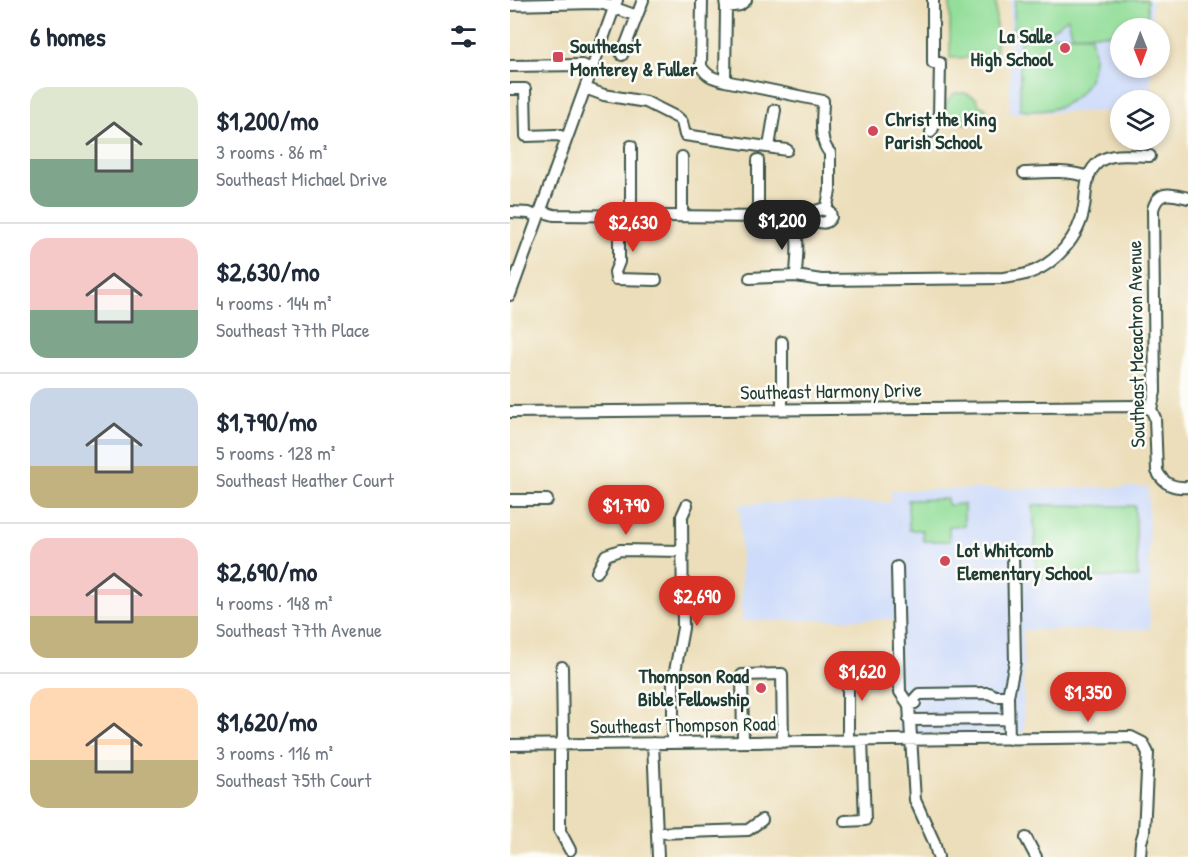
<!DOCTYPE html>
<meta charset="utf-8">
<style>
body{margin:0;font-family:"Patrick Hand",sans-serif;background:#f2f2f3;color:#1f2937;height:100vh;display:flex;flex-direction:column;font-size:22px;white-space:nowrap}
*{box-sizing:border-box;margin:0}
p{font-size:20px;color:#747a83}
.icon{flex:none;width:33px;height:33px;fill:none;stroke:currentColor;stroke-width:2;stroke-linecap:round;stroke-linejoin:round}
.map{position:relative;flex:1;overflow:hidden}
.side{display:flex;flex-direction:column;background:#fff;width:510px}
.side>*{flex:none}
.needle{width:39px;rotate:179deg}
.fabs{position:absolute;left:600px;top:18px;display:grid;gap:12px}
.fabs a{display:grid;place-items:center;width:60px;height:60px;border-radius:50%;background:#fff;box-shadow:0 3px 9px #0003;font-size:30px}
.price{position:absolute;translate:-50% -51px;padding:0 14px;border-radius:21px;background:#d93025;color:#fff;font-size:20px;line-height:39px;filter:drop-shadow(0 2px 3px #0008)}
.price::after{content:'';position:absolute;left:50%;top:36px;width:18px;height:14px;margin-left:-9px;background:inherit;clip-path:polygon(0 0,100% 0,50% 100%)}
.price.on{background:#222;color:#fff}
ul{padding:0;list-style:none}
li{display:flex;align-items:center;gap:18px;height:150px;padding:0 30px}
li+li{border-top:2px solid #e0e1e3}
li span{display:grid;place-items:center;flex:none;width:168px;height:120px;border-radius:18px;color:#555}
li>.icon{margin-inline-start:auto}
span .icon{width:72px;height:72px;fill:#fffc;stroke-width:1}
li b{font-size:26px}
h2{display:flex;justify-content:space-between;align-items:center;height:72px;padding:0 30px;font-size:26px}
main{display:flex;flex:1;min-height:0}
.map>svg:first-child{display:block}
.built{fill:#cedbfa}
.green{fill:#93de9a;stroke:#598e67;stroke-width:1.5}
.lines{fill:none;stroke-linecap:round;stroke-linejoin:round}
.minor-casing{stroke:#3e5548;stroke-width:14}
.minor{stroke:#fff;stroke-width:10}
.poi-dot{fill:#d1495b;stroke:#fdfcf7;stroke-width:2}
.labels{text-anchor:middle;stroke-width:5;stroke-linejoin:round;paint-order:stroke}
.poi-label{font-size:20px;font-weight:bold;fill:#1f3d34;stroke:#fdfcf7;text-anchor:start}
.street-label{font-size:20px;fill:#1f3d34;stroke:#fdfcf7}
</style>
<main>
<section class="side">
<h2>6 homes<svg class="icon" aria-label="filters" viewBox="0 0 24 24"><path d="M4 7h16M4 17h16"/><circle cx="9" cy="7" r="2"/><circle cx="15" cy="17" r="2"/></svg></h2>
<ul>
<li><span style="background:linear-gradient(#dfe7d0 60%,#7fa58c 0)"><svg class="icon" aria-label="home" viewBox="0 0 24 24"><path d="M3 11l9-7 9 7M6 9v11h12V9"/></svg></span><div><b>$1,200/mo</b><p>3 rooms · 86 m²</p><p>Southeast Michael Drive</p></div></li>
<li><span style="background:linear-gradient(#f6c9c9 60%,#7fa58c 0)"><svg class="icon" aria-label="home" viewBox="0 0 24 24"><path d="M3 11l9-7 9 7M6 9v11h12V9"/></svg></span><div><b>$2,630/mo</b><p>4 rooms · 144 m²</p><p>Southeast 77th Place</p></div></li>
<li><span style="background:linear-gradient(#c9d6e8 65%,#c2b280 0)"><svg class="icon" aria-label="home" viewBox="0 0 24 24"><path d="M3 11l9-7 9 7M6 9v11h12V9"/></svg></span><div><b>$1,790/mo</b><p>5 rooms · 128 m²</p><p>Southeast Heather Court</p></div></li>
<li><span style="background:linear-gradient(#f6c9c9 65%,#c2b280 0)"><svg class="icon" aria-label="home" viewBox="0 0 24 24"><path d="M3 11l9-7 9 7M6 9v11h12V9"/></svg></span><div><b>$2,690/mo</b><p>4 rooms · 148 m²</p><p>Southeast 77th Avenue</p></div></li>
<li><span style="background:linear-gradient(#ffd9b3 60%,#c2b280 0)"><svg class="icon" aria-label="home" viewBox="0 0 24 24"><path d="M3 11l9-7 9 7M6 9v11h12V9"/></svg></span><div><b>$1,620/mo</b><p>3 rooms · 116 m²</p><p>Southeast 75th Court</p></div></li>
</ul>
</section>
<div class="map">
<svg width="678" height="857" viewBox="0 0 678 857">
<rect width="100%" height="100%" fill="#fdfcf7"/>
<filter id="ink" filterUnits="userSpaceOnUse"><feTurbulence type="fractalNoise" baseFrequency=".0167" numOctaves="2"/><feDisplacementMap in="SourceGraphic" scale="12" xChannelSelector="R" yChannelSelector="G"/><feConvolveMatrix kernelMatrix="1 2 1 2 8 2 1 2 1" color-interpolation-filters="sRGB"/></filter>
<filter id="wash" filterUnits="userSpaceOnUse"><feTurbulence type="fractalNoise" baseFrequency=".008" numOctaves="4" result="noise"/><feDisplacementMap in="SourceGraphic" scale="24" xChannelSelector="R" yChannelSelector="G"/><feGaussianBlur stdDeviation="1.35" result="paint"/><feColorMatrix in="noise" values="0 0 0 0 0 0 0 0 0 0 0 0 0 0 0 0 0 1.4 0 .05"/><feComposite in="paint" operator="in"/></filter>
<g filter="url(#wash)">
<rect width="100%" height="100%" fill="#ecdeba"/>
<!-- built -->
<path class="built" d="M500,0H642V28H610V68H641V100H610V111L500,113Z
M638,487L640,629L513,630L514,733L388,734L387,645L384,619L232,621L230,504L381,502V490Z"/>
<!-- green -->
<path class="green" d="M440,0H486V57L440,58Z
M505,0H637L638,28H610V34H562L558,18L540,31L523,35L581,36C582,43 585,52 584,59C580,100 547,115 510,110V41L516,36L520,35L503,33Z
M445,93H455L466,98L469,105L476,108L475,119L470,123H439C432,113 435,100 445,93Z
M437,499L438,505L454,504V526H439V541H413L412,530H399L398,500Z
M523,505L625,506L628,577L527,578Z"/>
</g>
<g filter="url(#ink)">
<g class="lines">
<defs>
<path id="minor" d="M192,0L191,66C197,77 204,78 215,81
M215,0L216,7L215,81L313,101C313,117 308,141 320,153V191L316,210
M0,5L85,3L94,4L127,16
M216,7L230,5L236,0
M112,55L133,0
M0,66L72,65L83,69
M75,88L94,95L136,102L168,118L172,122L175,135L277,150
M0,89H15L16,136L47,135L57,138
M421,132L429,115L430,63H423V0
M259,147L265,110
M248,160V217
M514,173C536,172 558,170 578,177
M678,198C661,194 649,189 643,209L645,392L641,409L645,418L647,471C654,485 664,488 678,487
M30,211L44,215L273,217C294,226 286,258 286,276
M0,212L19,213L28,217
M109,216V262L105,272L106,279L146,280
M121,216V146
M172,216V157
M281,221L302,217C308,224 317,225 321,217L320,212L312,209L303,212L302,217
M240,278L286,276L311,280L493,278C500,277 508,276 516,274C544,266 570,237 574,207C577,190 574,173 590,161C603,152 625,156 640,156
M0,295L107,0
M272,409V342
M0,412L630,406L641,409
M0,500H37
M387,567L390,692L399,705L405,703
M87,572L96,555L110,550L172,551
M52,667L53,736L50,753V831L60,850
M332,670L338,684V741
M498,696L505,662L503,553
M399,720L498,719
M233,742L232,675L272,674L273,742
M143,743L148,857
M163,743V682L173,628L172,516L177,505
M0,745L621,737L633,743L638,753L634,832L631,842L630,857
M335,821L355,820L352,741
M147,833L238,830L252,820
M516,838L526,857
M428,857L424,842L405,800L399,705L409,694L479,693L485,696H498L499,739"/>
</defs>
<!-- minor casing -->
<use href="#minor" class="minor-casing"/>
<!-- minor -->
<use href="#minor" class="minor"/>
</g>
</g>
<!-- markers -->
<g class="poi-dot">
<circle cx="555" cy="48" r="6"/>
<rect x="42" y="51" width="12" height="12" rx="3"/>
<circle cx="363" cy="131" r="6"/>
<circle cx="435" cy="561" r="6"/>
<circle cx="251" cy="688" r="6"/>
</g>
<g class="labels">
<!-- poi labels -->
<g class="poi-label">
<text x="543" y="43" text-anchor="end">La Salle<tspan x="543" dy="23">High School</tspan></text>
<text x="60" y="53">Southeast<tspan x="60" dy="23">Monterey &amp; Fuller</tspan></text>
<text x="375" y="126">Christ the King<tspan x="375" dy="23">Parish School</tspan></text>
<text x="447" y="557">Lot Whitcomb<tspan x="447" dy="23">Elementary School</tspan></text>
<text x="239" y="683" text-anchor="end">Thompson Road<tspan x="239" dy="23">Bible Fellowship</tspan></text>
</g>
<!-- street labels -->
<g class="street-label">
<text transform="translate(626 344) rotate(-91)" y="7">Southeast Mceachron Avenue</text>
<text transform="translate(321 391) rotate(-1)" y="7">Southeast Harmony Drive</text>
<text transform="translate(173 725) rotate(-1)" y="7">Southeast Thompson Road</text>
</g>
</g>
</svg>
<div class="fabs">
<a><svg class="needle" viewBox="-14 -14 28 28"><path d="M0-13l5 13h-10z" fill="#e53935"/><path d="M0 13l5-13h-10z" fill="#747a83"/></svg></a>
<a><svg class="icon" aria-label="layers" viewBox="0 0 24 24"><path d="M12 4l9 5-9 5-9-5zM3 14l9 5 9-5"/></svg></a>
</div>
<b class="price on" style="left:272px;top:251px">$1,200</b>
<b class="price" style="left:123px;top:253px">$2,630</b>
<b class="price" style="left:116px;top:536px">$1,790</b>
<b class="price" style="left:187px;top:627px">$2,690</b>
<b class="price" style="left:352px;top:702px">$1,620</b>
<b class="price" style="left:578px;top:723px">$1,350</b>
</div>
</main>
